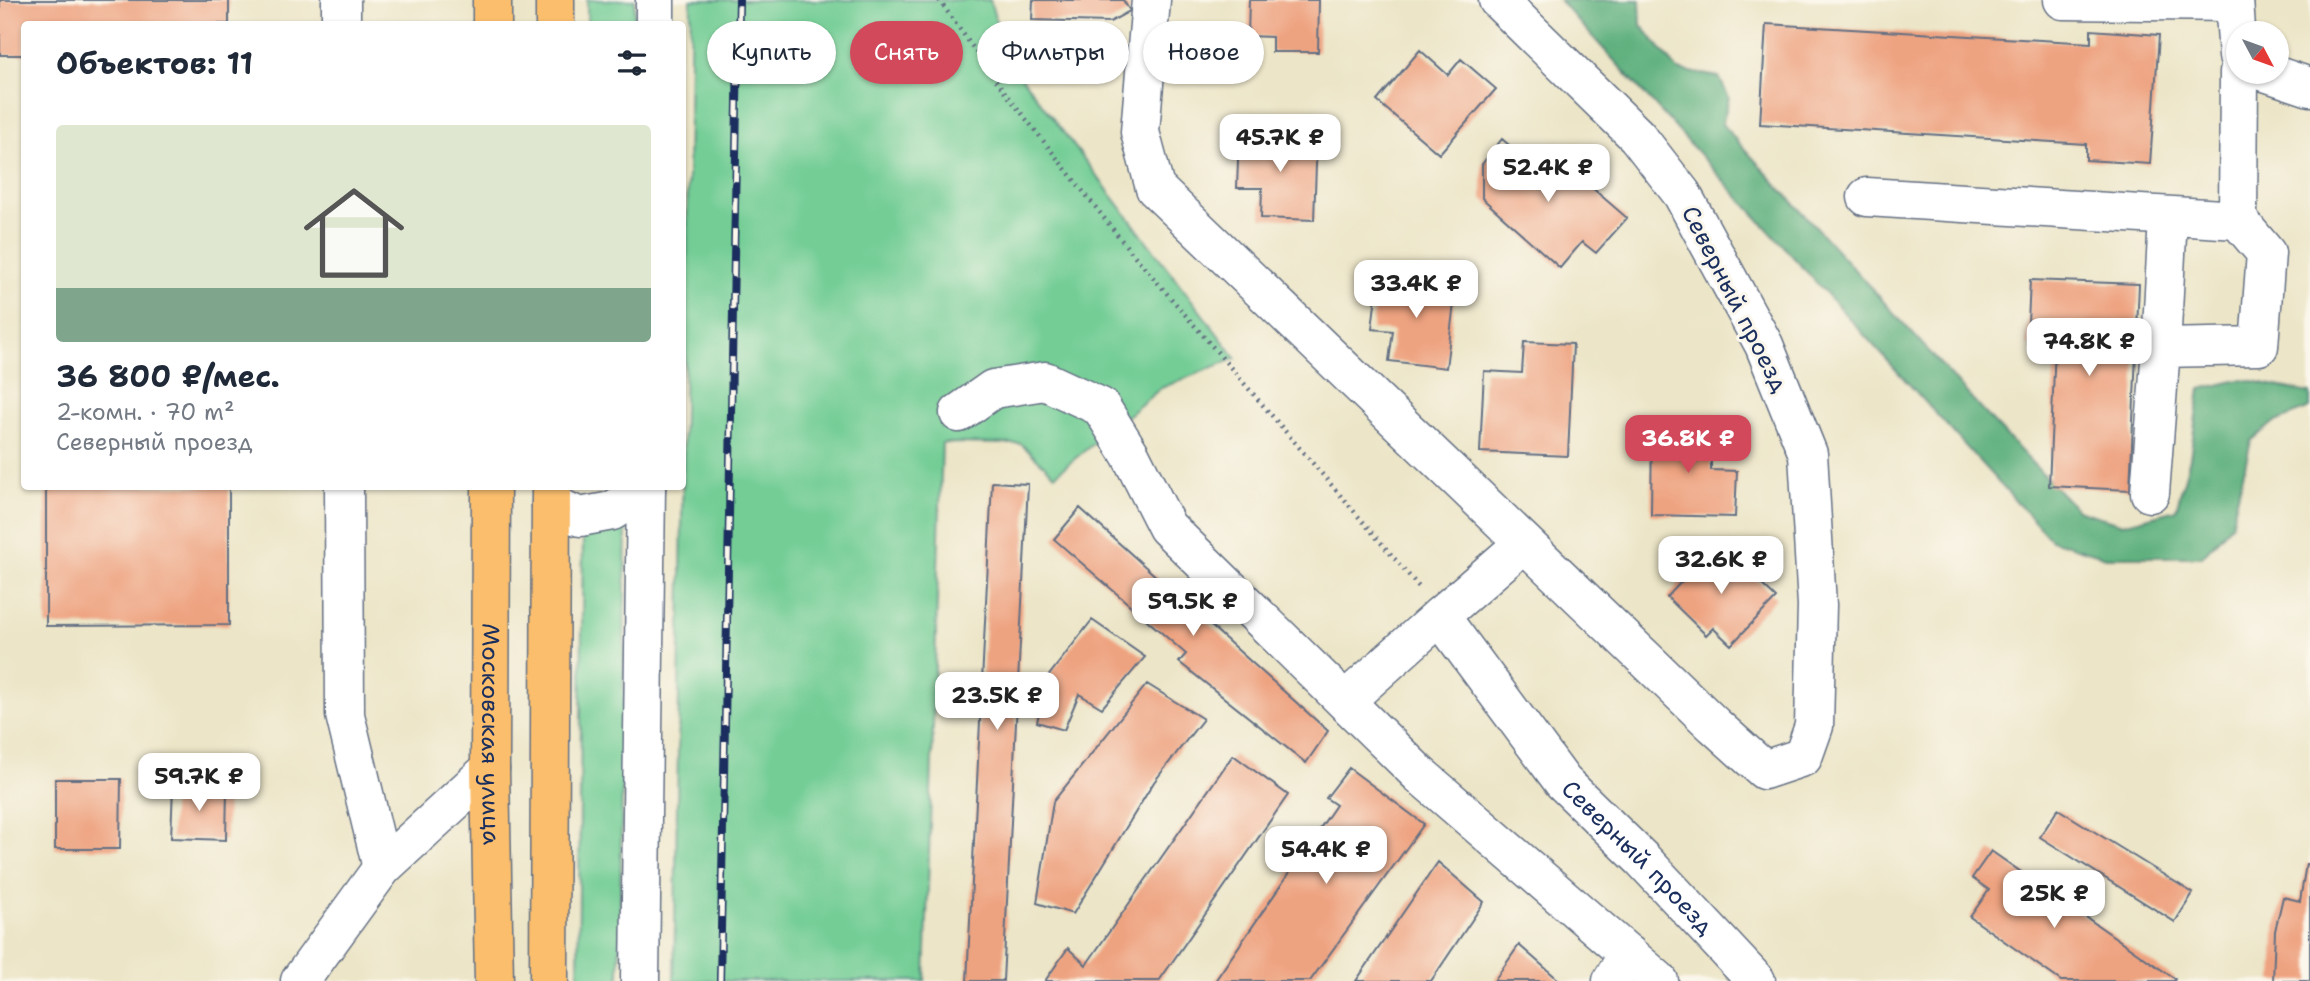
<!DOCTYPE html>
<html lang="ru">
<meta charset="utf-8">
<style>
body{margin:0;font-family:"Shantell Sans",sans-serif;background:#f2f2f3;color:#1f2937;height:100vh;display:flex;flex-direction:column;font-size:26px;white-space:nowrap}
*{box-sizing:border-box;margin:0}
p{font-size:23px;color:#747a83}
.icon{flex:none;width:38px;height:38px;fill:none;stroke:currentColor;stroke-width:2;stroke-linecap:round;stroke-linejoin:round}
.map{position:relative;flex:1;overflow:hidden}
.details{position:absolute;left:21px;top:21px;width:665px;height:469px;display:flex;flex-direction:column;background:#fff;border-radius:7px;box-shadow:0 2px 5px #0004}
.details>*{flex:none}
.guide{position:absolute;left:707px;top:21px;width:665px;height:63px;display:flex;gap:14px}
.needle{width:46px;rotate:131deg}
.tools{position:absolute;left:2226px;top:21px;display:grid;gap:14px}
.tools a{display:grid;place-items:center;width:63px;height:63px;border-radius:50%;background:#fff;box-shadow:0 2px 5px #0004;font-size:35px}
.price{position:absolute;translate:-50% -60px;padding:0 16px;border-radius:14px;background:#fff;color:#222;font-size:23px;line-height:46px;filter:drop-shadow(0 2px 4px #0008)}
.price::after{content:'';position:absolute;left:50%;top:42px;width:21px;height:16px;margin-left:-10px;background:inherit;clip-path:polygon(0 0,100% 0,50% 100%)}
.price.current{background:#d1495b;color:#fff}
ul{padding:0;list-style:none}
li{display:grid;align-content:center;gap:14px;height:371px;padding:0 35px}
li span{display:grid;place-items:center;height:217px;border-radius:7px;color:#555}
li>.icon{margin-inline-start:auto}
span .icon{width:126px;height:126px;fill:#fffc;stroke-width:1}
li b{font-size:30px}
h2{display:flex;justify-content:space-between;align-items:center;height:84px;padding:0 35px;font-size:30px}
.tag{padding:0 24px;border-radius:32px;background:#fff;box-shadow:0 2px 5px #0004;font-size:24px;line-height:63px}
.tag.current{background:#d1495b;color:#fff}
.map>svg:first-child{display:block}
.green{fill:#73cd95;stroke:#477e7a;stroke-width:2}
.forest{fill:#5eb07e;stroke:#3c706e;stroke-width:2}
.building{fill:#eea380}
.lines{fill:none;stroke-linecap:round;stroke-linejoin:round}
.minor-casing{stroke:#646f83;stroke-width:41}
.major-casing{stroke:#646f83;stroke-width:41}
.path{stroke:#646f83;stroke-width:4.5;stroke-dasharray:2 5;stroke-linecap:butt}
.minor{stroke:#fff;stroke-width:38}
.major{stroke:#fabe6d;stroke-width:38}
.rail-casing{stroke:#1b2f5e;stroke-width:8}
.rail{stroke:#fbf7ec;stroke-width:5;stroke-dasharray:16;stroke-linecap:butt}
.labels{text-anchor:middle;stroke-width:6;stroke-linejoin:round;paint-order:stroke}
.street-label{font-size:24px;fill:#1b2f5e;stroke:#fbf7ec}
</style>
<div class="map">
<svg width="2310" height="981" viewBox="0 0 2310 981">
<rect width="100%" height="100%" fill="#fbf7ec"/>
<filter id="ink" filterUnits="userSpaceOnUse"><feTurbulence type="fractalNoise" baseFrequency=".0143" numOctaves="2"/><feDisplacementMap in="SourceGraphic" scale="14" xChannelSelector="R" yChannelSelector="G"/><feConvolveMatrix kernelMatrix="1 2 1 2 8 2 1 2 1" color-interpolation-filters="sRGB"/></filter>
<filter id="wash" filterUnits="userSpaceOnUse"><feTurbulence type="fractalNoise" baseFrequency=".00686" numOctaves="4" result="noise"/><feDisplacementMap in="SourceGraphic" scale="28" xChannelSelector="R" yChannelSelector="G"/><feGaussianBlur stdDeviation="1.57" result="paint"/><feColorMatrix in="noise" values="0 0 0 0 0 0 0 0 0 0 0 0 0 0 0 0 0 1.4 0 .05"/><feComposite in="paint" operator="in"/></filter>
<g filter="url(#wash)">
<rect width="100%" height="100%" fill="#ece5c7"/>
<!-- green -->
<path class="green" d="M587,0H635L634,24H587Z
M691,0H990L1006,57L1236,358L1161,388L1055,475L1021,444L942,443L925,981H674Z
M626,522L619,981H578L583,535Z"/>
<!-- forest -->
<path class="forest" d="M1559,0H1640L1641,25L1678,70L1719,77L1729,98L1722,124L1994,423L2077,510L2123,524L2176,510L2190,458L2200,389L2243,379L2310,393V408L2273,423L2251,441L2231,525L2202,557H2106L2051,540Z"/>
<g id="blocks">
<!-- building -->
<path class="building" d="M0,0H229V24H24V55H0Z
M1033,0H1123L1130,11L1110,22L1032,20Z
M1249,0H1319L1318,52H1272V37L1248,36Z
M1766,24L2091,43V30L2159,35L2150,164L2086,160V144L1760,124Z
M1420,50L1448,75L1461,59L1496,89L1439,154L1377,101Z
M1239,134L1317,137L1314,220L1261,218L1262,188H1237Z
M1502,139L1539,171L1553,154L1627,218L1596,253L1582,242L1560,268L1482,198V164Z
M1378,278L1456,287L1446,368L1389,361L1393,331L1372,329Z
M2030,280L2139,284L2130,490L2049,486L2055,346L2027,345Z
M1524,342L1573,344L1568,456L1480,452L1484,371L1522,373Z
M1652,422L1691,423L1690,437H1711V470L1737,471L1735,517L1651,515Z
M992,482L1028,484L1003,981H967Z
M46,486H229V625L46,626Z
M1080,508L1328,731L1306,763L1179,662L1186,654L1054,539Z
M1718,543L1776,598L1731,645L1713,628L1706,635L1667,597Z
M1092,620L1145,657L1102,708L1079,694L1064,730L1037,722L1047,678Z
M1147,684L1203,719L1154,782L1073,914L1037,903L1053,802Z
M1233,755L1288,795L1159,981H1045L1068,948L1086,965Z
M1349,768L1424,824L1310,981H1215L1336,805L1326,798Z
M55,779H121L120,849H55Z
M173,786L227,788L226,840L171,838Z
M2058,809L2193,893L2175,922L2040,837Z
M1991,851L2175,979L2174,981H2061L1970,917L1989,890L1972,878Z
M1438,862L1484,902L1431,981H1356Z
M2306,864H2310V981H2273L2275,931L2283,897L2300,901Z
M1519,945L1560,981H1494Z"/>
</g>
</g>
<g filter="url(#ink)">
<use href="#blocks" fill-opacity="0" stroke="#646f83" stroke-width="2"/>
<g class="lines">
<defs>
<g id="minor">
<path d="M341,0V24"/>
<path d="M1151,0L1140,132L1155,188L1714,725L1764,770L1803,757L1814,726L1817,605L1808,454L1764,345L1682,194L1637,136L1498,0"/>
<path d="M2063,0L2234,2"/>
<path d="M2234,0L2238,56"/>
<path d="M655,24V0"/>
<path d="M2265,72L2310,87"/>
<path d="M1867,197L2238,220L2239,72"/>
<path d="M2161,348L2168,217"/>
<path d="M959,413L993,389L1045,381L1101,407L1130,454L1167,527L1419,774L1659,981"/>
<path d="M344,486L345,715L382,868"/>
<path d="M2150,493L2161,348L2259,346L2266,253L2238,220"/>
<path d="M551,504L580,517L612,511L646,489"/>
<path id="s1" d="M1524,543L1440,616L1563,782L1643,860L1756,981"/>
<path d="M1345,701L1440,616"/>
<path d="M300,981L382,868L490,769"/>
<path d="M640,981L646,486"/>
<path d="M1612,981L1628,954"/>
</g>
<g id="major">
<path d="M492,24V0"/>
<path d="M555,24V0"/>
<path id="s2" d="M491,486L490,769L494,981"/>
<path d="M549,981L551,486"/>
</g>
</defs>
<!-- minor casing -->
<use href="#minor" class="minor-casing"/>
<!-- major casing -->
<use href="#major" class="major-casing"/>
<!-- path -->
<path class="path" d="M939,0L1004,91L1127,247L1419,587"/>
<!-- minor -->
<use href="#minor" class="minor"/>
<!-- major -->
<use href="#major" class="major"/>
<defs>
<path id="rail" d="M720,981L739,0"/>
</defs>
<!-- rail casing -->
<use href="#rail" class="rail-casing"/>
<!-- rail -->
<use href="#rail" class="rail"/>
</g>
</g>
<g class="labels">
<!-- street labels -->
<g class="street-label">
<text transform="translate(1735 299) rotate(63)" y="8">Северный проезд</text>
<text dy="8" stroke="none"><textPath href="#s2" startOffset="248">Московская улица</textPath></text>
<text dy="8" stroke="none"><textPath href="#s1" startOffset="424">Северный проезд</textPath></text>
</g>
</g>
</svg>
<div class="tools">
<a><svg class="needle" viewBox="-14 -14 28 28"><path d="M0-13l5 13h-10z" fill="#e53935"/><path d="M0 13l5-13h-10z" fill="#747a83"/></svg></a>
</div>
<b class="price" style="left:1280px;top:174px">45.7K ₽</b>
<b class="price" style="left:1548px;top:204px">52.4K ₽</b>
<b class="price" style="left:1416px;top:320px">33.4K ₽</b>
<b class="price" style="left:2089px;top:378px">74.8K ₽</b>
<b class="price current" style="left:1688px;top:475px">36.8K ₽</b>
<b class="price" style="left:1721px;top:596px">32.6K ₽</b>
<b class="price" style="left:1193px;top:638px">59.5K ₽</b>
<b class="price" style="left:997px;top:732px">23.5K ₽</b>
<b class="price" style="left:199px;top:813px">59.7K ₽</b>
<b class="price" style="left:1326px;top:886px">54.4K ₽</b>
<b class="price" style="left:2054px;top:930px">25K ₽</b>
<div class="guide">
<a class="tag">Купить</a>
<a class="tag current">Снять</a>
<a class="tag">Фильтры</a>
<a class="tag">Новое</a>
</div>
<section class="details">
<h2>Объектов: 11<svg class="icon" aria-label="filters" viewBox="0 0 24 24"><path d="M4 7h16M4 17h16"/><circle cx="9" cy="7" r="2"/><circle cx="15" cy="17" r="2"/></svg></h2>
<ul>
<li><span style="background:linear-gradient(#dfe7d0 75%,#7fa58c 0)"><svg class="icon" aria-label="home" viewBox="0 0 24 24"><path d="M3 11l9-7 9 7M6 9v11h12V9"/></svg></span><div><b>36 800 ₽/мес.</b><p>2-комн. · 70 m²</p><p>Северный проезд</p></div></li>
</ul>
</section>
</div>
